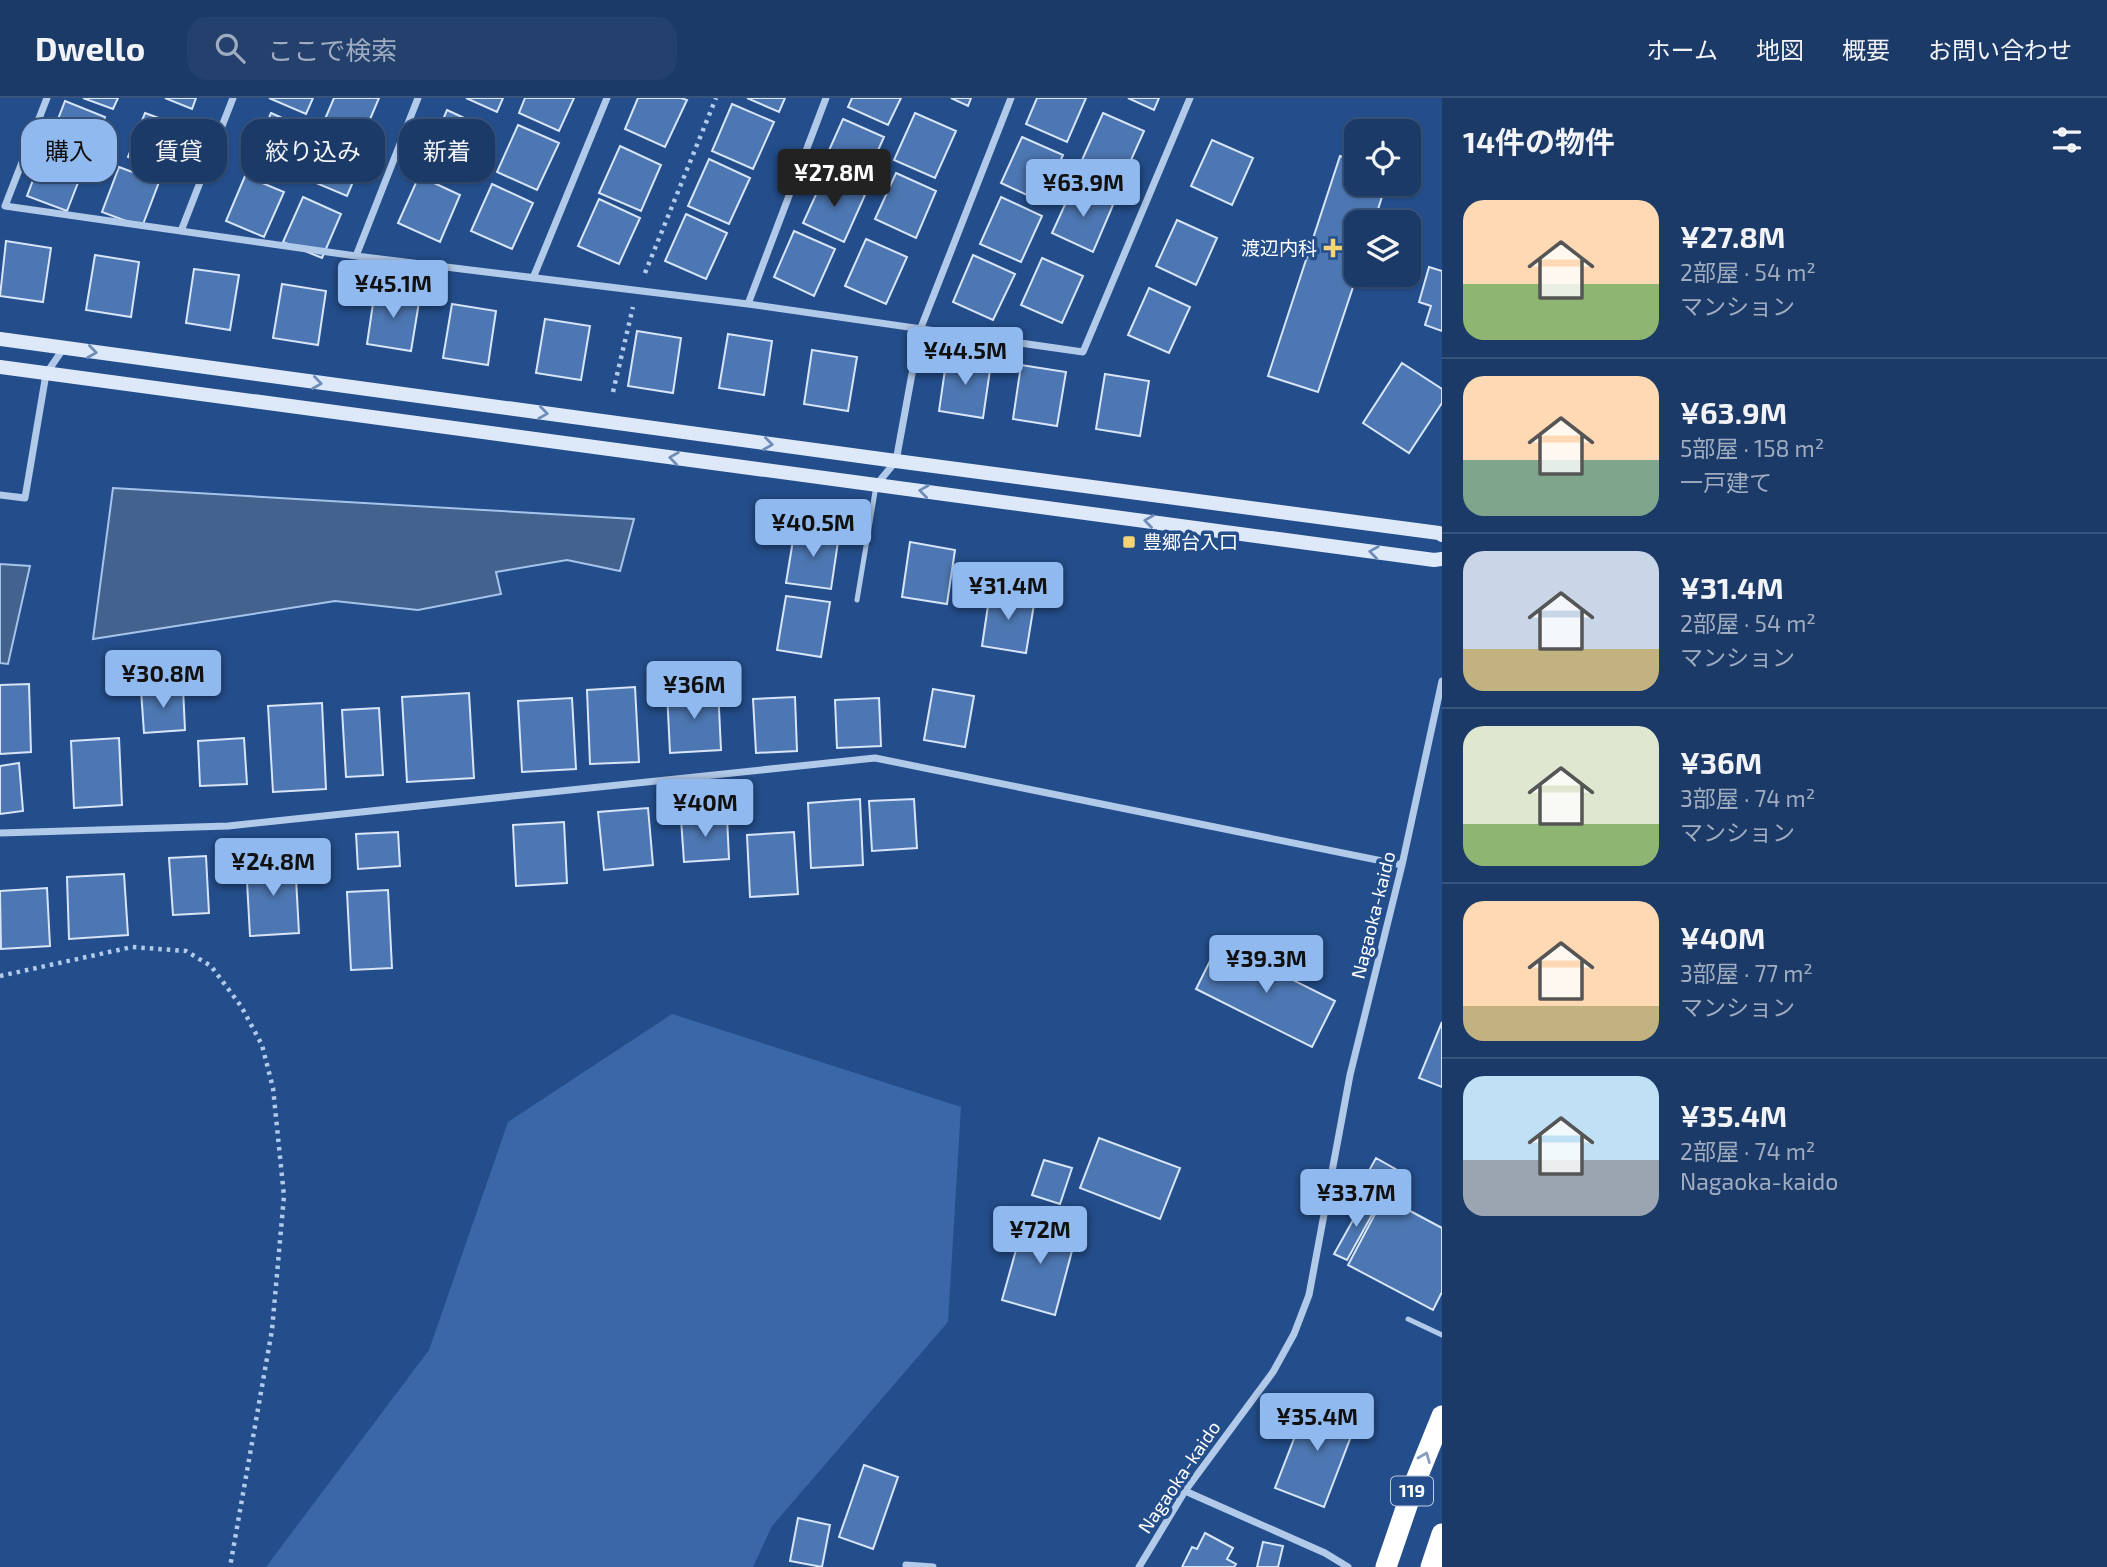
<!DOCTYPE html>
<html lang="ja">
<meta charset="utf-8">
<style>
body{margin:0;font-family:"Exo 2","Noto Sans JP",sans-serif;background:#24416e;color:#f1f3f6;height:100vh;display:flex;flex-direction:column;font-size:26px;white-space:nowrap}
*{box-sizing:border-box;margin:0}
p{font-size:23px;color:#a0adc0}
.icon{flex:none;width:38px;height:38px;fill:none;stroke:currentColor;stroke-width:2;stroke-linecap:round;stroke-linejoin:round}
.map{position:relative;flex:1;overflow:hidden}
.details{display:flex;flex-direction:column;background:#1b3a68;width:665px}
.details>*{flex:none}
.top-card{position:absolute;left:21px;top:21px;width:665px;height:63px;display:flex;gap:14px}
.controls{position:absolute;left:1344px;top:21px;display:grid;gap:14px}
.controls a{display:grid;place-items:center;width:77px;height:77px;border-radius:14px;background:#1b3a68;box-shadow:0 2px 5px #0004,0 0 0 2px #39547c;font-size:35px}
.price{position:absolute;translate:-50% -60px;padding:0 16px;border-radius:7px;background:#90b9f0;color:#111;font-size:23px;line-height:46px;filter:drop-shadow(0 2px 4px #0008)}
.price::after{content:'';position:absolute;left:50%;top:42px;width:21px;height:16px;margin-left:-10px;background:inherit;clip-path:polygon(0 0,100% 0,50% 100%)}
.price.current{background:#222;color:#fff}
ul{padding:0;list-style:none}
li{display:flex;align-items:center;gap:21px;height:175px;padding:0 21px}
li+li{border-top:2px solid #39547c}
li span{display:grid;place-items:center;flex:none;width:196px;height:140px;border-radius:21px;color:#555}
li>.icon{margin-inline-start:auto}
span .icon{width:84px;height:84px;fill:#fffc;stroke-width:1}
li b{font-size:30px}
h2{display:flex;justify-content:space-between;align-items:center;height:84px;padding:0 21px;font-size:30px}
.pill{padding:0 24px;border-radius:21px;background:#1b3a68;box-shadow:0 2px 5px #0004,0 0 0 2px #39547c;font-size:24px;line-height:63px}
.pill.current{background:#90b9f0;color:#111}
header{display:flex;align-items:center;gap:42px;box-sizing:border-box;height:98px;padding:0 35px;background:#1b3a68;border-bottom:2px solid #39547c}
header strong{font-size:33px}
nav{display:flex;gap:38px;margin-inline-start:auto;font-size:24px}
.search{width:490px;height:63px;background:#24416e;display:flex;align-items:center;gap:18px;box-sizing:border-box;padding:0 24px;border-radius:21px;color:#a0adc0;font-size:26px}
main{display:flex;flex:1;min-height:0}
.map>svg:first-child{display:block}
.green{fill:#3967a8}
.water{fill:#44628e;stroke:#a6c4eb;stroke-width:2}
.building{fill:#4d77b2;stroke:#d7e5f8;stroke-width:2}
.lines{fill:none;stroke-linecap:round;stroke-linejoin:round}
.path{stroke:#b2caea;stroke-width:4.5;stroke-dasharray:3.5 5;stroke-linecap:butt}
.lane{stroke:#b2caea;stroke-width:5}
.street{stroke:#b2caea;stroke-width:7}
.secondary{stroke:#dde8f8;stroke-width:14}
.highway{stroke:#fff;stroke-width:21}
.oneway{stroke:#6e8cb7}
.oneway2{stroke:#879ebf}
.poi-dot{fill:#f5d476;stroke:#244e8b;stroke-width:2.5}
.labels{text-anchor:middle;stroke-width:7;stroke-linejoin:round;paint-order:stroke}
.shield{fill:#244e8b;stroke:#bdcadc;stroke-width:2}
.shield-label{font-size:18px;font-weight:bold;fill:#fff}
.poi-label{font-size:19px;fill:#fff;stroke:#244e8b;text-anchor:end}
.street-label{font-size:19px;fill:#fff;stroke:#244e8b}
</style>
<header>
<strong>Dwello</strong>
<div class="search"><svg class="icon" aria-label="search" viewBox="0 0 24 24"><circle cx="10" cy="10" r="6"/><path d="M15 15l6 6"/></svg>ここで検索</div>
<nav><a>ホーム</a><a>地図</a><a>概要</a><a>お問い合わせ</a></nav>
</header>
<main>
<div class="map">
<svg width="1442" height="1469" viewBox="0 0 1442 1469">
<rect width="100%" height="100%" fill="#244e8b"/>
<!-- green -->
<path class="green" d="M672,916L961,1009L948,1224L772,1428L753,1469H266L429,1252L508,1024Z"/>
<!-- water -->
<path class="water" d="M113,390L634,421L620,473L567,462L496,474L501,496L418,512L335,503L93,541Z
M0,466L30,468L8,566L0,565Z"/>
<!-- building -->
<path class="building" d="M83,0H118L113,11Z
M165,0H196L192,11Z
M269,0H313L306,16Z
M334,0H379L363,38L325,21Z
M466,0H503L497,14Z
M525,0H574L559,33L519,15Z
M638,0H681L687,2L665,49L625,31Z
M747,0H785L779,14Z
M852,0H901L888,27L848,9Z
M951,0H971L968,8Z
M1037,0H1086L1067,44L1026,26Z
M1128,0H1159L1154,12Z
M65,3L105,19L88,63L48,47Z
M732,6L774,24L753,71L712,53Z
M447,12L488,31L467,77L427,59Z
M145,15L186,30L169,74L128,59Z
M271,15L309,32L290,76L251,60Z
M915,15L956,33L935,80L894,62Z
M1103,15L1144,33L1123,80L1082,62Z
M843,21L884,39L863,86L822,68Z
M518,27L559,45L537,92L497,74Z
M328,37L366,53L347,98L309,82Z
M1022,39L1063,57L1042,104L1001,85Z
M1212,42L1253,60L1232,107L1191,88Z
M620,48L661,67L641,113L599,95Z
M44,53L84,69L67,113L27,98Z
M1340,58L1356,63V86H1386L1374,124H1356L1357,177L1318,294L1268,278Z
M709,61L750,80L729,126L688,108Z
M119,69L159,84L142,129L102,114Z
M896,75L936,93L916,140L875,121Z
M245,78L284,94L264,139L226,123Z
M419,78L460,97L440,144L398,125Z
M824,79L865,97L844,144L803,125Z
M492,86L533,105L512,151L471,133Z
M1073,89L1113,107L1093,154L1052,135Z
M303,99L341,116L322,160L283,144Z
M1001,99L1042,118L1021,164L980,146Z
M599,101L640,120L619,166L578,148Z
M686,116L727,135L706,181L665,163Z
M1177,122L1217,140L1196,187L1156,168Z
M794,133L835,151L814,198L774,179Z
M866,141L907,159L886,206L845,188Z
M6,143L51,150L43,204L0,198Z
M95,157L139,164L131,219L86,212Z
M973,157L1015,176L993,222L953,204Z
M1042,160L1083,178L1062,225L1021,207Z
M1429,169L1442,173V233L1425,227L1431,208L1419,204Z
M194,171L239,177L230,232L186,225Z
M282,186L326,193L318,247L273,240Z
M1149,190L1190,209L1169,255L1128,237Z
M375,192L420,198L411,253L367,246Z
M452,206L496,213L488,267L443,260Z
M545,221L590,228L581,282L536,275Z
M637,233L681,240L673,295L628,288Z
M728,236L772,243L764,297L719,290Z
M812,252L857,259L848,313L804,306Z
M947,258L991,265L983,320L939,313Z
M1402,265L1442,291V305L1409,355L1363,325Z
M1021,267L1066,274L1057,328L1013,321Z
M1105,276L1149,283L1140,338L1096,331Z
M795,430L839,437L831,491L786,485Z
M910,444L955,452L947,506L902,499Z
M990,494L1035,500L1026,555L982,548Z
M786,498L830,504L821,559L777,552Z
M29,586L31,654L0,656V587Z
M635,589L639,664L590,666L587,592Z
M183,590L185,632L144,635L141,592Z
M718,590L721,652L670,655L667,594Z
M933,591L974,598L965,649L924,642Z
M469,595L474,680L407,684L402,599Z
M795,599L797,653L756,655L753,601Z
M572,600L576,671L522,674L518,603Z
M879,600L881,648L837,650L835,602Z
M322,605L326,691L273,694L268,608Z
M379,610L383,677L346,679L342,612Z
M119,640L122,707L74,710L71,643Z
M244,640L247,686L200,688L198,643Z
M19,665L23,713L0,716V668Z
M860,701L863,767L811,770L808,705Z
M914,701L917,750L872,753L869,703Z
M648,710L653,767L604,772L598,714Z
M727,719L729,761L684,764L681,721Z
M564,724L567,785L516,788L513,727Z
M398,734L400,768L358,771L356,736Z
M794,734L798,796L750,799L747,737Z
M206,758L209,815L173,817L169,760Z
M295,762L299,835L250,838L246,765Z
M124,776L128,837L69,841L67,779Z
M47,790L50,848L1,851L0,793Z
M388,792L392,870L351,872L347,794Z
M1219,845L1335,903L1312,949L1196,891Z
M1442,924V989L1419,980Z
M1099,1040L1180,1070L1160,1121L1080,1090Z
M1376,1060L1397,1072L1382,1099L1361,1087Z
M1044,1062L1072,1070L1060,1106L1032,1097Z
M1366,1099L1378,1106L1347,1162L1334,1156Z
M1384,1099L1442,1130V1194L1433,1212L1348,1167Z
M1025,1120L1077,1134L1055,1217L1002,1202Z
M1309,1302L1358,1320L1324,1409L1275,1390Z
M864,1367L898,1379L873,1451L839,1439Z
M798,1420L830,1427L822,1469L790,1463Z
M1205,1435L1233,1450L1227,1461L1236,1466L1234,1469H1182L1192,1449L1197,1451Z
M1263,1444L1283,1448L1278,1469H1257Z"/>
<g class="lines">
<!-- path -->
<path class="path" d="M645,175L716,0
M613,294L633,209
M0,878L132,849L186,853L211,868L241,908L262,947L273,990L284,1098L272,1232L230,1469"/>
<!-- lane -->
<path class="lane" d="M857,502L876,388
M1408,1221L1442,1237"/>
<!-- street -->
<path class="street" d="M47,0L5,108L356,158L748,206
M826,0L748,206L1083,254L1190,0
M181,133L233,0
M356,158L418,0
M533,180L607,0
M877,386L896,363L920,232L1011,0
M0,397L25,400L46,276L63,251
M0,735L228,728L875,660L1402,767
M1185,1393L1325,1455L1348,1469
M906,1467L933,1469
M1139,1469L1185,1393L1273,1274L1294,1236L1309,1197L1350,977L1402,767L1442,583"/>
<!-- secondary -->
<path class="secondary" d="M0,241L896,363L1439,435L1442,437
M0,269L1434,462L1442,461"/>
<!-- highway -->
<path class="highway" d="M1386,1469L1414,1387L1442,1318
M1431,1469L1442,1436"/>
</g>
<!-- one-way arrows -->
<defs><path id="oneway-chevron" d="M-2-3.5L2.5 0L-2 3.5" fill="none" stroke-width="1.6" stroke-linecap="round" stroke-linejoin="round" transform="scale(1.75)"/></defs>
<g class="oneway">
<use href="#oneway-chevron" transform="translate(92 254) rotate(8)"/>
<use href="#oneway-chevron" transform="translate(317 285) rotate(8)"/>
<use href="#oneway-chevron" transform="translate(543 315) rotate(8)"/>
<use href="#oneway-chevron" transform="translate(768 346) rotate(8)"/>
<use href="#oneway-chevron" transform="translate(674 360) rotate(-172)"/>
<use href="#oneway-chevron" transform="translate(924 393) rotate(-172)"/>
<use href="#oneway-chevron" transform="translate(1149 423) rotate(-172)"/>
<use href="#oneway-chevron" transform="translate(1374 454) rotate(-172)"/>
</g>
<use class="oneway2" href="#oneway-chevron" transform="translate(1425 1359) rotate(-68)"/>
<!-- markers -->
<g class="poi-dot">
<path d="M1329.5 139.5h7v7h7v7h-7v7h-7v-7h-7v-7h7z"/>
<rect x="1122" y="437" width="14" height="14" rx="3.5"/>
</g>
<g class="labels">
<!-- shield labels -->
<rect class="shield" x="1391" y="1378.5" width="42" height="29" rx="5"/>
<g class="shield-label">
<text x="1412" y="1399">119</text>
</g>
<!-- poi labels -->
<g class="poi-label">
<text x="1317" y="157">渡辺内科</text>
<text x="1143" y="451" text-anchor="start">豊郷台入口</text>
</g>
<!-- street labels -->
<g class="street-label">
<text transform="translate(1373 817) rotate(-76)" y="7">Nagaoka-kaido</text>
<text transform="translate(1179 1379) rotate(-56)" y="7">Nagaoka-kaido</text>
</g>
</g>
</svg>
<div class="controls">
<a><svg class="icon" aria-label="locate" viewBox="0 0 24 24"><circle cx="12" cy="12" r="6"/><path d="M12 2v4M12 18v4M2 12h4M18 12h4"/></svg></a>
<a><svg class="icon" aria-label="layers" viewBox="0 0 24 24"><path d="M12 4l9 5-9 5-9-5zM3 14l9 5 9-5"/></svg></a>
</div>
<b class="price current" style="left:834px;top:111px">¥27.8M</b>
<b class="price" style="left:1083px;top:121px">¥63.9M</b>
<b class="price" style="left:393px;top:222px">¥45.1M</b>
<b class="price" style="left:965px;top:289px">¥44.5M</b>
<b class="price" style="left:813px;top:461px">¥40.5M</b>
<b class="price" style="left:1008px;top:524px">¥31.4M</b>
<b class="price" style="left:163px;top:612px">¥30.8M</b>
<b class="price" style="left:694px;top:623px">¥36M</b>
<b class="price" style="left:705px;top:741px">¥40M</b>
<b class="price" style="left:273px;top:800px">¥24.8M</b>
<b class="price" style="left:1266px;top:897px">¥39.3M</b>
<b class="price" style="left:1356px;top:1131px">¥33.7M</b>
<b class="price" style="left:1040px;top:1168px">¥72M</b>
<b class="price" style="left:1317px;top:1355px">¥35.4M</b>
<div class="top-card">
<a class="pill current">購入</a>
<a class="pill">賃貸</a>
<a class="pill">絞り込み</a>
<a class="pill">新着</a>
</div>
</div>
<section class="details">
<h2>14件の物件<svg class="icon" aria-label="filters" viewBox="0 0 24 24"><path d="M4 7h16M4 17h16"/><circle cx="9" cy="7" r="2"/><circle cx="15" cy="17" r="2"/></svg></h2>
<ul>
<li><span style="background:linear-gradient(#ffd9b3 60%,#8fb573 0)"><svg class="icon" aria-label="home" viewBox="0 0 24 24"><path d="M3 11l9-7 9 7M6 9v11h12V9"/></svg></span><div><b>¥27.8M</b><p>2部屋 · 54 m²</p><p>マンション</p></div></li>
<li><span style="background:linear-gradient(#ffd9b3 60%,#7fa58c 0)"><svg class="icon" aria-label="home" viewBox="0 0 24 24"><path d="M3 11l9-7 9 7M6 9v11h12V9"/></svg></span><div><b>¥63.9M</b><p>5部屋 · 158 m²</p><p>一戸建て</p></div></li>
<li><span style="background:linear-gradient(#c9d6e8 70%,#c2b280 0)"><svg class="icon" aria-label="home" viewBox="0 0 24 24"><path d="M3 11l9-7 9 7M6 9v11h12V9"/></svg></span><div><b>¥31.4M</b><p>2部屋 · 54 m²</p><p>マンション</p></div></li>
<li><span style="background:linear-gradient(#dfe7d0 70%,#8fb573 0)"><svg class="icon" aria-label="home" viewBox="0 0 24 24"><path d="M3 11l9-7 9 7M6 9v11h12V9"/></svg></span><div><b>¥36M</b><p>3部屋 · 74 m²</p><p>マンション</p></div></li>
<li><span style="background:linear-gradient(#ffd9b3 75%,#c2b280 0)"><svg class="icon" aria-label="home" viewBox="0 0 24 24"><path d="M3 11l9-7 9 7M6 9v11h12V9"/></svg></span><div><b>¥40M</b><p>3部屋 · 77 m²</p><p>マンション</p></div></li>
<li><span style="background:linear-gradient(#bfe0f5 60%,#9aa5b1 0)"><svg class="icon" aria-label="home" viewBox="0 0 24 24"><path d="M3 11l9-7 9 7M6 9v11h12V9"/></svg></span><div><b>¥35.4M</b><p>2部屋 · 74 m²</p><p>Nagaoka-kaido</p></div></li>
</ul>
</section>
</main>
